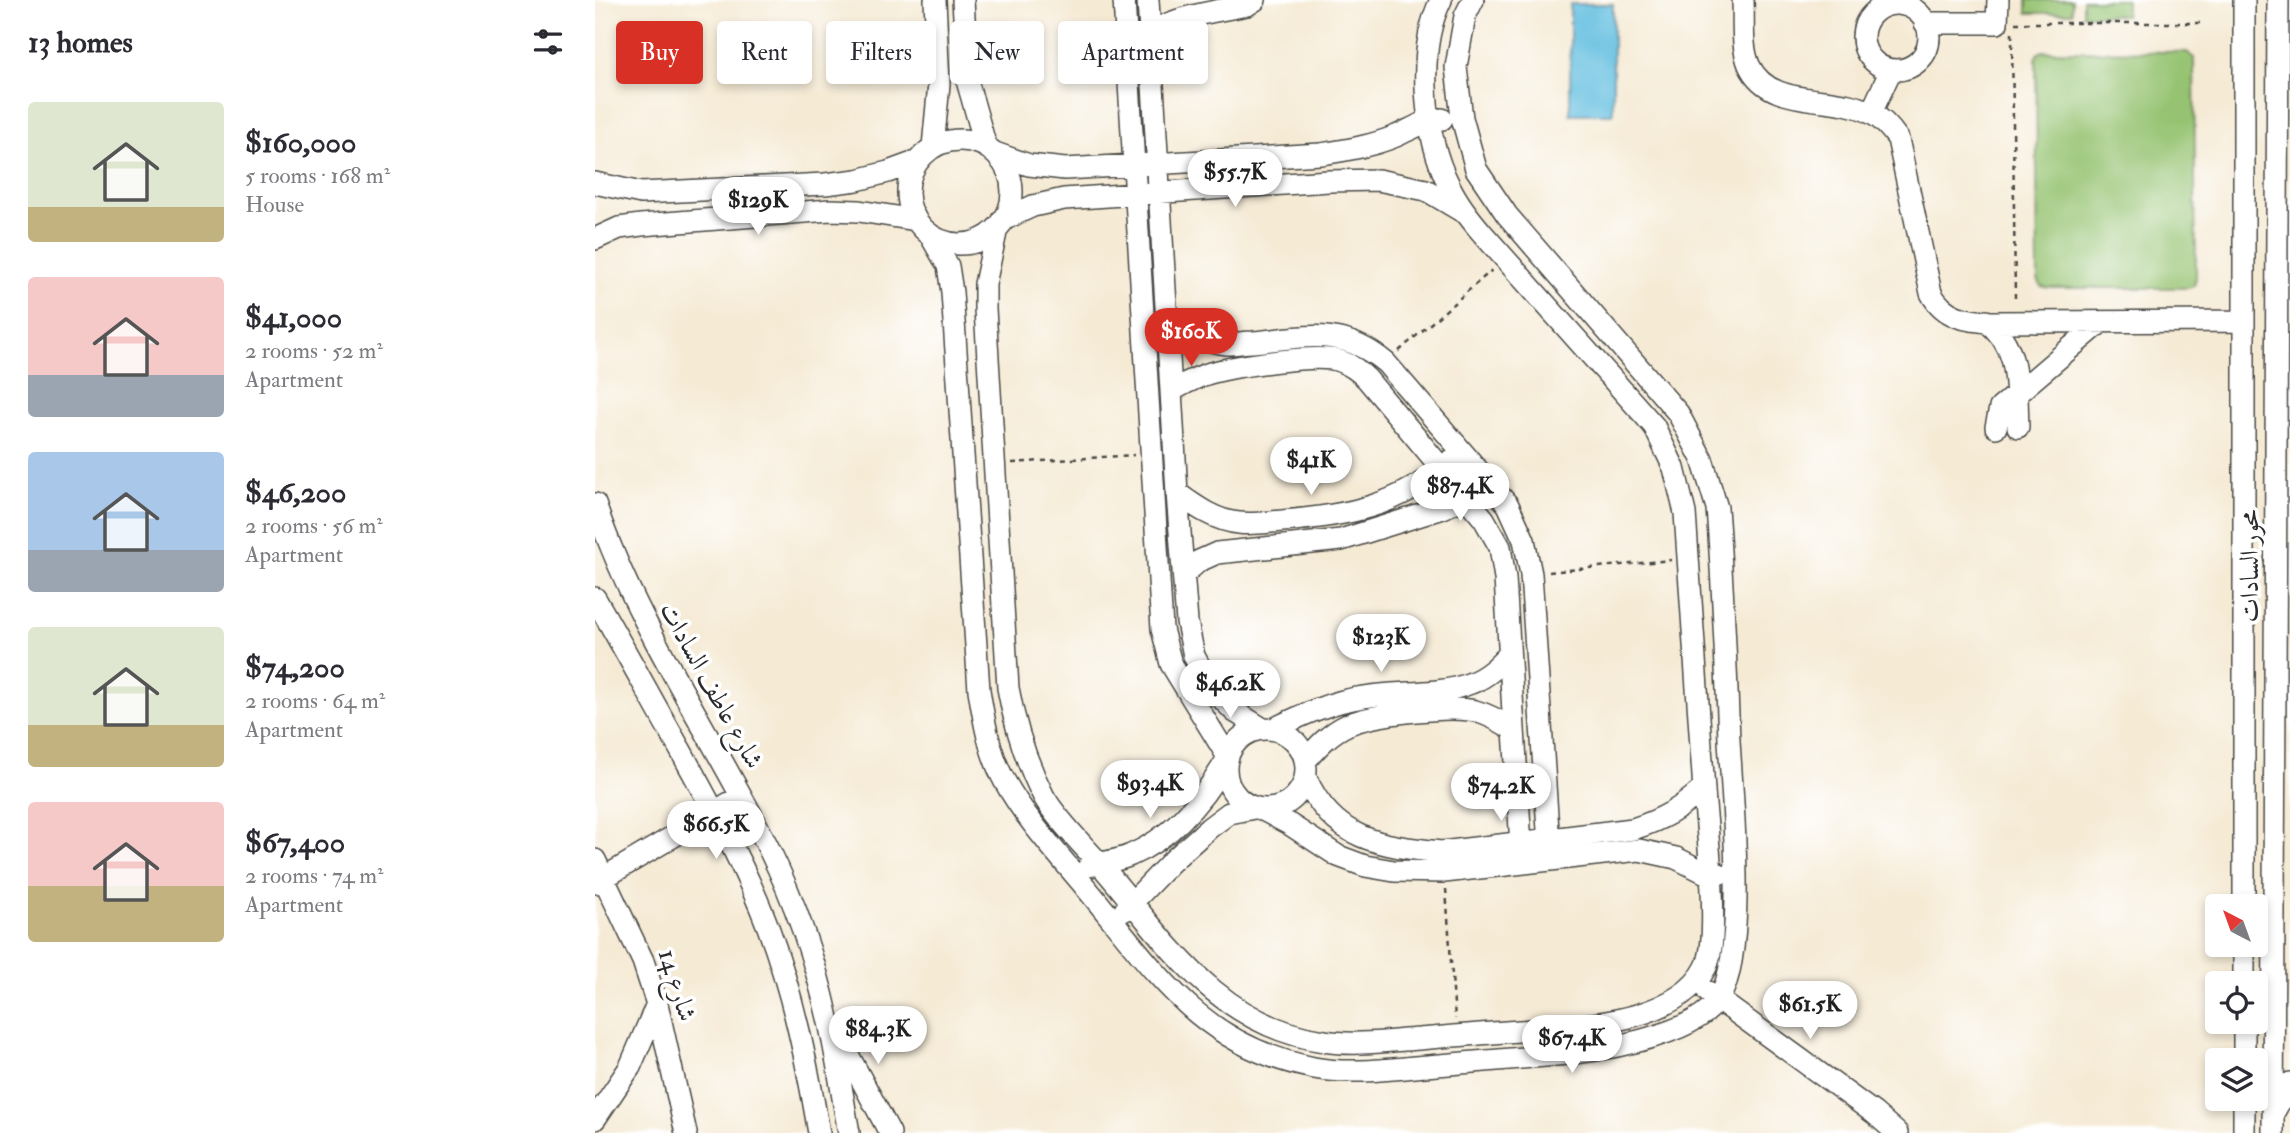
<!DOCTYPE html>
<meta charset="utf-8">
<style>
body{margin:0;font-family:"IM FELL Double Pica",Amiri,serif;background:#f7f7f7;color:#2b2b33;height:100vh;display:flex;flex-direction:column;font-size:26px;white-space:nowrap}
*{box-sizing:border-box;margin:0}
p{font-size:23px;color:#7c7c81}
.icon{flex:none;width:38px;height:38px;fill:none;stroke:currentColor;stroke-width:2;stroke-linecap:round;stroke-linejoin:round}
.map{position:relative;flex:1;overflow:hidden}
.side{display:flex;flex-direction:column;background:#fff;width:595px}
.side>*{flex:none}
.guide{position:absolute;left:21px;top:21px;width:665px;height:63px;display:flex;gap:14px}
.needle{width:46px;rotate:319deg}
.tools{position:absolute;left:1610px;top:894px;display:grid;gap:14px}
.tools a{display:grid;place-items:center;width:63px;height:63px;border-radius:7px;background:#fff;box-shadow:0 4px 10px #0003;font-size:35px}
.price{position:absolute;translate:-50% -60px;padding:0 16px;border-radius:24px;background:#fff;color:#222;font-size:23px;line-height:46px;filter:drop-shadow(0 2px 4px #0008)}
.price::after{content:'';position:absolute;left:50%;top:42px;width:21px;height:16px;margin-left:-10px;background:inherit;clip-path:polygon(0 0,100% 0,50% 100%)}
.price.on{background:#d93025;color:#fff}
ul{padding:0;list-style:none}
li{display:flex;align-items:center;gap:21px;height:175px;padding:0 28px}
li span{display:grid;place-items:center;flex:none;width:196px;height:140px;border-radius:7px;color:#555}
li>.icon{margin-inline-start:auto}
span .icon{width:84px;height:84px;fill:#fffc;stroke-width:1}
li b{font-size:30px}
h2{display:flex;justify-content:space-between;align-items:center;height:84px;padding:0 28px;font-size:30px}
.pill{padding:0 24px;border-radius:7px;background:#fff;box-shadow:0 4px 10px #0003;font-size:24px;line-height:63px}
.pill.on{background:#d93025;color:#fff}
main{display:flex;flex:1;min-height:0}
.map>svg:first-child{display:block}
.green{fill:#95c371;stroke:#60774e;stroke-width:2}
.water{fill:#61bddf;stroke:#467485;stroke-width:2}
.lines{fill:none;stroke-linecap:round;stroke-linejoin:round}
.minor-casing{stroke:#494844;stroke-width:24}
.path{stroke:#494844;stroke-width:2.5;stroke-dasharray:5 5;stroke-linecap:butt}
.minor{stroke:#fff;stroke-width:21}
.labels{text-anchor:middle;stroke-width:7;stroke-linejoin:round;paint-order:stroke}
.street-label{font-size:26px;fill:#2b2b2b;stroke:#fff}
</style>
<main>
<section class="side">
<h2>13 homes<svg class="icon" aria-label="filters" viewBox="0 0 24 24"><path d="M4 7h16M4 17h16"/><circle cx="9" cy="7" r="2"/><circle cx="15" cy="17" r="2"/></svg></h2>
<ul>
<li><span style="background:linear-gradient(#dfe7d0 75%,#c2b280 0)"><svg class="icon" aria-label="home" viewBox="0 0 24 24"><path d="M3 11l9-7 9 7M6 9v11h12V9"/></svg></span><div><b>$160,000</b><p>5 rooms · 168 m²</p><p>House</p></div></li>
<li><span style="background:linear-gradient(#f6c9c9 70%,#9aa5b1 0)"><svg class="icon" aria-label="home" viewBox="0 0 24 24"><path d="M3 11l9-7 9 7M6 9v11h12V9"/></svg></span><div><b>$41,000</b><p>2 rooms · 52 m²</p><p>Apartment</p></div></li>
<li><span style="background:linear-gradient(#a9c7e8 70%,#9aa5b1 0)"><svg class="icon" aria-label="home" viewBox="0 0 24 24"><path d="M3 11l9-7 9 7M6 9v11h12V9"/></svg></span><div><b>$46,200</b><p>2 rooms · 56 m²</p><p>Apartment</p></div></li>
<li><span style="background:linear-gradient(#dfe7d0 70%,#c2b280 0)"><svg class="icon" aria-label="home" viewBox="0 0 24 24"><path d="M3 11l9-7 9 7M6 9v11h12V9"/></svg></span><div><b>$74,200</b><p>2 rooms · 64 m²</p><p>Apartment</p></div></li>
<li><span style="background:linear-gradient(#f6c9c9 60%,#c2b280 0)"><svg class="icon" aria-label="home" viewBox="0 0 24 24"><path d="M3 11l9-7 9 7M6 9v11h12V9"/></svg></span><div><b>$67,400</b><p>2 rooms · 74 m²</p><p>Apartment</p></div></li>
</ul>
</section>
<div class="map">
<svg width="1695" height="1133" viewBox="0 0 1695 1133">
<rect width="100%" height="100%" fill="#fff"/>
<filter id="ink" filterUnits="userSpaceOnUse"><feTurbulence type="fractalNoise" baseFrequency=".0143" numOctaves="2"/><feDisplacementMap in="SourceGraphic" scale="14" xChannelSelector="R" yChannelSelector="G"/><feConvolveMatrix kernelMatrix="1 2 1 2 8 2 1 2 1" color-interpolation-filters="sRGB"/></filter>
<filter id="wash" filterUnits="userSpaceOnUse"><feTurbulence type="fractalNoise" baseFrequency=".00686" numOctaves="4" result="noise"/><feDisplacementMap in="SourceGraphic" scale="28" xChannelSelector="R" yChannelSelector="G"/><feGaussianBlur stdDeviation="1.57" result="paint"/><feColorMatrix in="noise" values="0 0 0 0 0 0 0 0 0 0 0 0 0 0 0 0 0 1.4 0 .05"/><feComposite in="paint" operator="in"/></filter>
<g filter="url(#wash)">
<rect width="100%" height="100%" fill="#f5ead4"/>
<!-- green -->
<path class="green" d="M1432,0H1477V13H1432Z
M1488,0H1531V15H1488Z
M1448,51L1592,52L1599,58L1601,278L1599,286L1593,288H1453L1446,286L1443,279L1441,59L1442,54Z"/>
<!-- water -->
<path class="water" d="M975,4H1018V114H975Z"/>
</g>
<g filter="url(#ink)">
<g class="lines">
<defs>
<path id="minor" d="M368,0L373,84L391,147
M529,0L567,629L576,664L633,757
M553,0L582,493L592,622L599,656L615,686L639,711L668,729
M1148,0C1149,20 1146,46 1154,65C1175,111 1239,92 1276,113C1288,119 1296,129 1303,139L1336,293C1349,318 1372,321 1398,322L1649,321
M1649,0V906
M1268 37a33 33 0 1 1 66 0a33 33 0 1 1-66 0Z
M1330,23H1402L1403,0
M555,32C588,15 617,12 652,5L660,0
M1276,113L1296,70
M313 192a52 52 0 1 1 104 0a52 52 0 1 1-104 0Z
M338,147L344,84L340,0
M400,153L434,165L470,169L726,154C752,150 777,146 801,136C817,129 830,120 847,119
M0,183L46,193L230,184L262,180L293,172L323,161
M408,220L438,206L469,199L734,181L783,180L831,190L868,212
M402,228L390,284V309L413,688C420,727 431,762 449,797C462,820 492,849 510,870C573,944 624,1026 729,1041C760,1046 793,1041 824,1039C867,1035 910,1032 953,1029C1002,1025 1086,1017 1111,967C1125,939 1113,839 1110,805C1103,707 1096,610 1090,513L1079,468L1059,426L888,234C875,219 863,204 854,185C829,136 821,50 846,0
M335,235L353,266L357,292L384,690C389,721 394,752 409,780C431,820 463,854 492,889C561,972 605,1046 719,1068C752,1074 787,1070 820,1067C863,1063 906,1060 950,1056C994,1053 1099,1038 1124,998C1153,952 1137,798 1134,740C1131,663 1128,585 1122,508L1107,459L1083,413L912,215L881,169L867,118L861,67L870,16L878,0
M0,239L24,228L46,225L235,210L264,211L321,220
M572,320C590,331 610,342 632,344C640,344 650,342 658,342C712,337 747,326 791,363L913,505L929,540L936,574L955,860
M1391,321C1426,347 1421,388 1423,427
M576,391C589,384 601,377 615,373C640,366 723,353 745,361C757,365 764,371 772,379L889,519L905,547L910,578L927,863
M1401,427L1405,408L1506,322
M582,493C601,507 621,521 644,523C658,525 673,522 687,521C751,516 806,506 855,461
M0,504C41,626 117,734 174,849C200,902 220,960 233,1018C242,1056 247,1095 254,1133
M589,574L604,561L622,553L746,540L848,508L882,492
M0,598C29,648 57,700 86,751C117,808 150,866 173,927C198,994 212,1063 224,1133
M631 769a40 40 0 1 1 80 0a40 40 0 1 1-80 0Z
M678,729C707,715 737,701 769,697C803,691 844,696 876,683C892,677 903,666 914,654
M711,760C723,746 735,733 752,725C777,714 854,705 880,711C895,715 907,722 919,730
M711,778C738,840 785,846 847,852L1038,829C1069,819 1085,809 1109,788
M668,810L694,824L743,856L770,866L799,871L849,872L1044,850L1081,858L1115,875L1124,874
M0,860L48,961L62,1004L91,1133
M494,866C508,862 523,861 536,855C578,837 608,800 631,761
M0,883L146,796
M530,910L576,862L614,828L634,813L659,808
M1649,945V984
M1113,992L1279,1113L1302,1133
M1649,1022V1060
M243,1036L295,1133
M1679,1112L1695,1083
M0,1119L35,1067L62,1004
M1649,1133V1099
M1678,1133L1683,0"/>
</defs>
<!-- minor casing -->
<use href="#minor" class="minor-casing"/>
<!-- path -->
<path class="path" d="M1420,23H1606
M1417,33L1420,299
M804,351L897,270
M417,463L539,455
M954,572L1076,560
M851,889L860,1019"/>
<!-- minor -->
<use href="#minor" class="minor"/>
</g>
</g>
<g class="labels">
<!-- street labels -->
<g class="street-label">
<text transform="translate(1654 566) rotate(-90)" y="9">محور السادات</text>
<text transform="translate(117 685) rotate(61)" y="9">شارع عاطف السادات</text>
<text transform="translate(83 985) rotate(73)" y="9">شارع 14</text>
</g>
</g>
</svg>
<div class="tools">
<a><svg class="needle" viewBox="-14 -14 28 28"><path d="M0-13l5 13h-10z" fill="#e53935"/><path d="M0 13l5-13h-10z" fill="#7c7c81"/></svg></a>
<a><svg class="icon" aria-label="locate" viewBox="0 0 24 24"><circle cx="12" cy="12" r="6"/><path d="M12 2v4M12 18v4M2 12h4M18 12h4"/></svg></a>
<a><svg class="icon" aria-label="layers" viewBox="0 0 24 24"><path d="M12 4l9 5-9 5-9-5zM3 14l9 5 9-5"/></svg></a>
</div>
<b class="price" style="left:640px;top:209px">$55.7K</b>
<b class="price" style="left:163px;top:237px">$129K</b>
<b class="price on" style="left:596px;top:368px">$160K</b>
<b class="price" style="left:716px;top:497px">$41K</b>
<b class="price" style="left:865px;top:523px">$87.4K</b>
<b class="price" style="left:786px;top:674px">$123K</b>
<b class="price" style="left:635px;top:720px">$46.2K</b>
<b class="price" style="left:555px;top:820px">$93.4K</b>
<b class="price" style="left:906px;top:823px">$74.2K</b>
<b class="price" style="left:121px;top:861px">$66.5K</b>
<b class="price" style="left:1215px;top:1041px">$61.5K</b>
<b class="price" style="left:283px;top:1066px">$84.3K</b>
<b class="price" style="left:977px;top:1075px">$67.4K</b>
<div class="guide">
<a class="pill on">Buy</a>
<a class="pill">Rent</a>
<a class="pill">Filters</a>
<a class="pill">New</a>
<a class="pill">Apartment</a>
</div>
</div>
</main>
